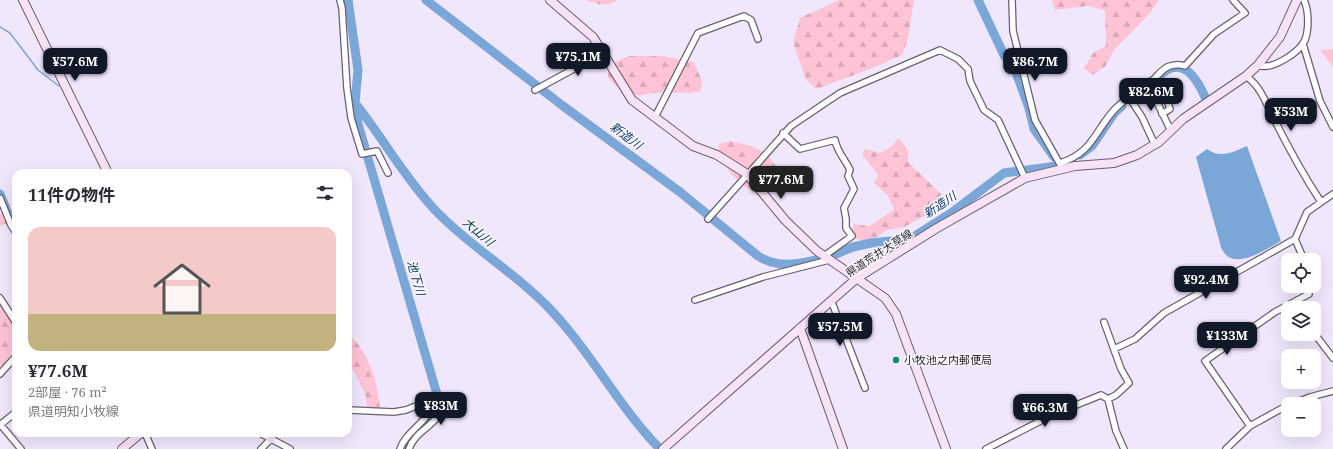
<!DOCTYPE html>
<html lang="ja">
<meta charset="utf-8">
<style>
body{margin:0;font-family:"Noto Serif","Noto Sans JP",serif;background:#f7f7f7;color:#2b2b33;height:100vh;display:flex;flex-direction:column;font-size:15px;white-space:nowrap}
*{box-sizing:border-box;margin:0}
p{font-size:13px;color:#7c7c81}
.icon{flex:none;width:22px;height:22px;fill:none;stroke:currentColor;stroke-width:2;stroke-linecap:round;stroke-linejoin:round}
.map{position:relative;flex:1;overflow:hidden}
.drawer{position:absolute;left:12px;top:169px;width:340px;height:268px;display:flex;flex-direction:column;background:#fff;border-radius:12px;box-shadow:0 4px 16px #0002}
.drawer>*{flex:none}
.controls{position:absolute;left:1281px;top:253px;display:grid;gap:8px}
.controls a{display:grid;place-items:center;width:40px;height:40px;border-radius:8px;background:#fff;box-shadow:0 4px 16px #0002;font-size:20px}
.price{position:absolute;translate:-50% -34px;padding:0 9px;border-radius:8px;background:#111827;color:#fff;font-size:13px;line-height:26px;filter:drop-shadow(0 1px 2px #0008)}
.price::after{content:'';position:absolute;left:50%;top:24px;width:12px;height:9px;margin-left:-6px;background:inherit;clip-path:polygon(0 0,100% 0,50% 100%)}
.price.selected{background:#222;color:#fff}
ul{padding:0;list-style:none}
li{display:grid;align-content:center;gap:8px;height:212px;padding:0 16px}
li span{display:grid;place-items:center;height:124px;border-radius:12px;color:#555}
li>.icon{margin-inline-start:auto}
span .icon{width:72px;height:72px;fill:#fffc;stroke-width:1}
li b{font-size:17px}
h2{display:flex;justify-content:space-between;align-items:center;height:48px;padding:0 16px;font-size:17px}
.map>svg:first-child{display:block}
.forest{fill:url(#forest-firs)}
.water{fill:#7ba6d8}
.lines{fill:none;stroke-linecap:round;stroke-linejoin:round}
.stream{stroke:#7ba6d8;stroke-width:1.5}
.river{stroke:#7ba6d8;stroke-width:9}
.street-casing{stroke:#685f72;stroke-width:8}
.secondary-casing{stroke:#685f72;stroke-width:10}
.street{stroke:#fff;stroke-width:5.5}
.secondary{stroke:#f8e2f5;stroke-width:8}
.poi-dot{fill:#0a8c71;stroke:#faf8fd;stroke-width:1.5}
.labels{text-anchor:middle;stroke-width:3;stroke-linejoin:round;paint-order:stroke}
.street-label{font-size:11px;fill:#231f28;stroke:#faf8fd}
.poi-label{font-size:11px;fill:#231f28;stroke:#faf8fd;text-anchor:start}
.water-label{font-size:12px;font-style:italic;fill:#073664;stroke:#faf8fd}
</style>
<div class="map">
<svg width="1333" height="449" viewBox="0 0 1333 449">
<defs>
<pattern id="forest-firs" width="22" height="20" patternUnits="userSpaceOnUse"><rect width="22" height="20" fill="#fec3d5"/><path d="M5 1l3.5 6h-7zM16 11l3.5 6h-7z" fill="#d9a7b7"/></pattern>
</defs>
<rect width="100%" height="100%" fill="#f1e7fd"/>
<!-- forest -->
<path class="forest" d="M587,0H618C607,7 598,5 587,0Z
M839,0H914L908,39L902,55L875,67L817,89L806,80L793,43L800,18Z
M1052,0H1159L1150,13L1115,49L1105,67L1092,75L1084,68L1094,52L1106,46L1105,10L1087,6L1055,10Z
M1333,49V67L1320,50Z
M629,56H663L694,62L702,81L701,91C685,95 671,91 655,93C649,93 643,96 637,95C628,93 602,82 609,69C612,62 622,59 629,56Z
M899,138L908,151V162L941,194L939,208L904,227L887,230L873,240L863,241L855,238L852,233L854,224L869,226L894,210L888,196L874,183L878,175L862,154L865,149L880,153L891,147Z
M729,141C750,145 768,149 777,169L773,185C768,186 763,189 758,190C742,192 727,168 718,157L719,144Z
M5,212L7,223L0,226V214Z
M0,302C20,335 23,338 0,370Z
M348,334C368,350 378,382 380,408L367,407L365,394L353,369L348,367Z"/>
<!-- water -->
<path class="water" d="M1247,146L1281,241C1267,249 1231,274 1221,247L1196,157L1207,149C1221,159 1233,152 1247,146Z"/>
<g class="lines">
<!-- stream -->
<path class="stream" d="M0,27L10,33L38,70L59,86"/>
<!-- river -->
<path class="river" d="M348,0L358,70L355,103L358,124L439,401C437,417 422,421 413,432C409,437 406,443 404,449
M426,0L563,106L680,192L758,256C779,269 797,264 820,259
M978,0L1004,55L1014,67L1029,108L1034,129L1054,157
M1142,89C1152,84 1158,76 1167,70C1186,59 1199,83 1205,97
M355,103C383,138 404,177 435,210C469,246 513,271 547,306C590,350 618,406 660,449
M1080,155L1092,146L1115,112L1122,106
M0,194L11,221L16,227
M831,256L853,247L871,243L910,239L951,213L1004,173L1057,166"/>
<defs>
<path id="street" d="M340,0L342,8L347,88L351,118L362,154L377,151L388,173
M1012,0L1013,31L1035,120L1061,166
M1303,44L1320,101L1333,127
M1258,65C1271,71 1299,53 1305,40C1309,29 1309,11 1304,0
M1246,76C1261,87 1266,103 1274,119C1288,147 1304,176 1321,202
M1143,86L1150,96H1154L1171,131
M535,90L603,53
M1129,97L1142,117L1155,145
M1162,114L1170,109L1168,103V96
M655,117L698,33L744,16L751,20L758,39
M783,133L800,149L835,140C837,152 845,159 850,170L848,176L854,189L844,208L846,219V228L852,236L824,256
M1060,163C1093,153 1095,130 1115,109C1127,97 1141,89 1154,79C1159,74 1163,68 1170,66C1176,64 1180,64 1185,66L1214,34L1245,13L1233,0
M0,198L11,225L16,233
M708,219L791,126L840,93L940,50L958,59L968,69L970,81L984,110L998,120L1025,178
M1295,239L1304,260
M0,298L16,323
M695,300L763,277L829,260
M831,300L865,388
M1293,303L1296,308
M1104,322L1121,369L1129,383L1116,395L1108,399
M1314,333L1333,358
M1114,349L1135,339L1164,313L1295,239L1307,212L1333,194
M0,374L16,356
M1108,399L1116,431L1124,449
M1292,404L1310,397L1333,391
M348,410L394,412L406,410L433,399C433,420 406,430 400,449
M0,424L21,449
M0,425L16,412
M1250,426L1205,361L1275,312L1309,294L1308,286
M145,433L152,449
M260,433L290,449
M261,449L271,439L273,433
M409,449C416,427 448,423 442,396
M986,449L1054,414L1101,395L1108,399
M1226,449L1250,426L1288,405"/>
<path id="secondary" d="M23,0L108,173
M550,0L593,37L632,100L693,146L717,155L747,174L785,220L817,251L885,298L896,314L946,449
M800,328L843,449
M268,433L271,439
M122,449L141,433
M663,449L857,278L937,228L1025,178L1075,166L1114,163L1137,155L1159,142L1183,119L1246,76L1258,65L1280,37L1297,0"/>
</defs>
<!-- street casing -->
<use href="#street" class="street-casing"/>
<!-- secondary casing -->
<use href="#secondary" class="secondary-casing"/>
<!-- street -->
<use href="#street" class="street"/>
<!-- secondary -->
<use href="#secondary" class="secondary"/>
</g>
<!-- markers -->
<circle class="poi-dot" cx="896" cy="360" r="4"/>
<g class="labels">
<!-- street labels -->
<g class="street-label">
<text transform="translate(879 253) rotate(-33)" y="4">県道荒井大草線</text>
</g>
<!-- poi labels -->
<g class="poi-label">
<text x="904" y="364">小牧池之内郵便局</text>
</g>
<!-- water labels -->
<g class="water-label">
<text transform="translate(626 136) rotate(37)" y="4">新造川</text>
<text transform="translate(940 205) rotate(-34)" y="4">新造川</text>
<text transform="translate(478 232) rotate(41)" y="4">大山川</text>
<text transform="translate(416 278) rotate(74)" y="4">池下川</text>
</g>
</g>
</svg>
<div class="controls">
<a><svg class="icon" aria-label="locate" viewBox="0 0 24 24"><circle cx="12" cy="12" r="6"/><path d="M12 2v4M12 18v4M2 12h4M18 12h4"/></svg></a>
<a><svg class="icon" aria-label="layers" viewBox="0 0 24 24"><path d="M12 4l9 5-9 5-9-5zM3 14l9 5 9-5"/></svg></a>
<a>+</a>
<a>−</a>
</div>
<b class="price" style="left:578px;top:77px">¥75.1M</b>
<b class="price" style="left:75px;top:82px">¥57.6M</b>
<b class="price" style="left:1035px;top:82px">¥86.7M</b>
<b class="price" style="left:1151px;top:112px">¥82.6M</b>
<b class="price" style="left:1291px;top:132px">¥53M</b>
<b class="price selected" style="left:781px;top:200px">¥77.6M</b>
<b class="price" style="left:1206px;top:300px">¥92.4M</b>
<b class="price" style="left:840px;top:347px">¥57.5M</b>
<b class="price" style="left:1227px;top:356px">¥133M</b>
<b class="price" style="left:441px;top:426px">¥83M</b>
<b class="price" style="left:1045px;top:428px">¥66.3M</b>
<section class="drawer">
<h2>11件の物件<svg class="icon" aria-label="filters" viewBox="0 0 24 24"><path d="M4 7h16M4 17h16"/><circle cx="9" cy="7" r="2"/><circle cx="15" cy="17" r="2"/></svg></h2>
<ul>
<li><span style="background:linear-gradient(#f6c9c9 70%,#c2b280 0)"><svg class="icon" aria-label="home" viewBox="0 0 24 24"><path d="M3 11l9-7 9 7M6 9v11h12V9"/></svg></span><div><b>¥77.6M</b><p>2部屋 · 76 m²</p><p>県道明知小牧線</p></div></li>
</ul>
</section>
</div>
